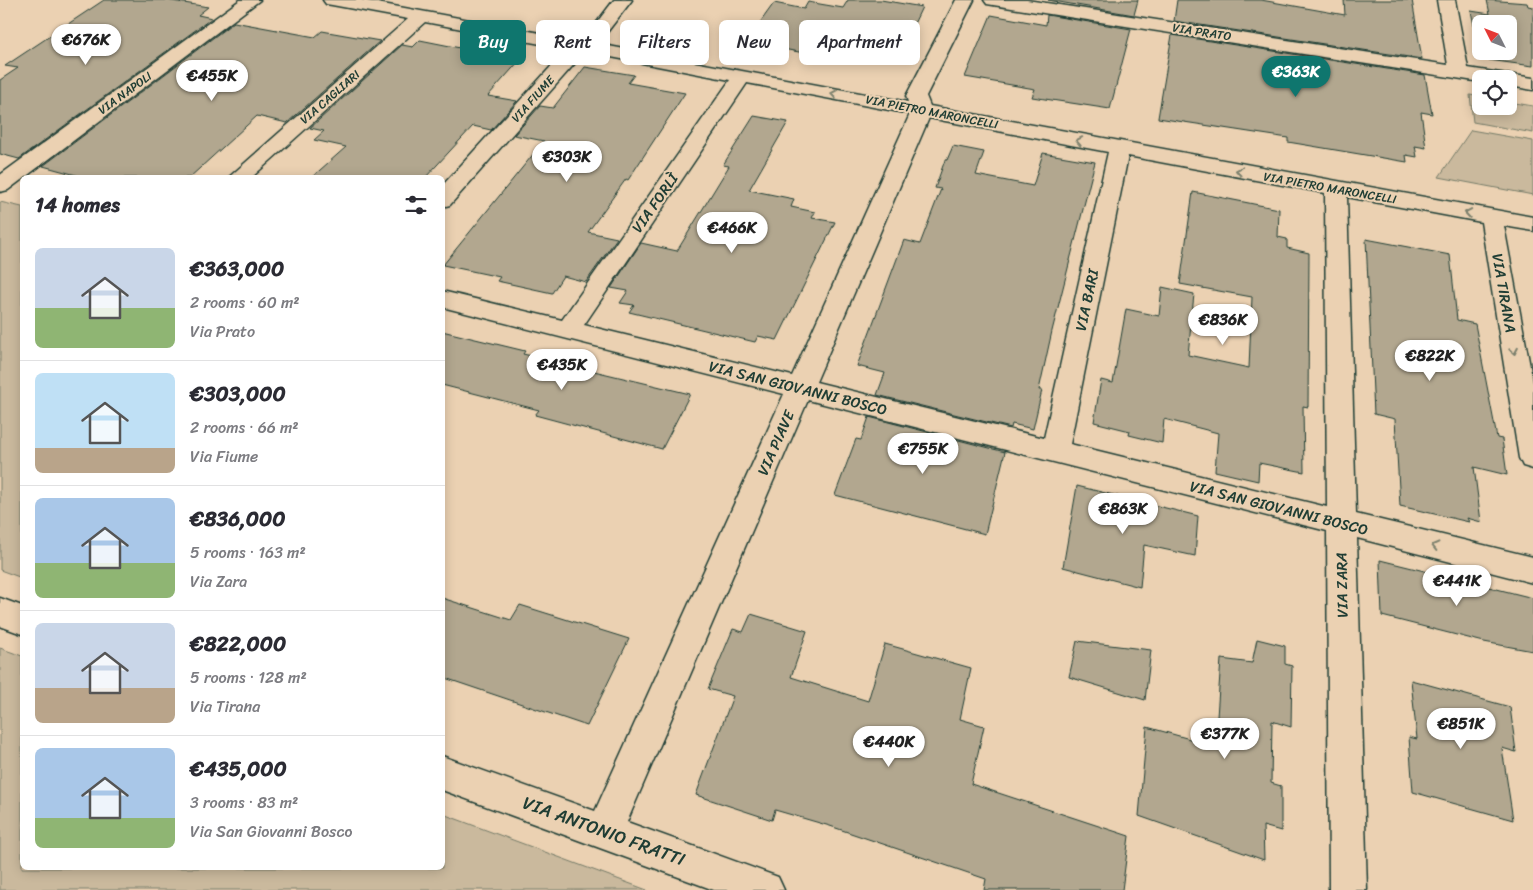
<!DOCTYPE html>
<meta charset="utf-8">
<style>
body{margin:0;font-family:Sriracha,sans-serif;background:#f7f7f7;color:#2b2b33;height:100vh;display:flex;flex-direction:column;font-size:19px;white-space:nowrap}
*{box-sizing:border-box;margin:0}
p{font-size:16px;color:#7c7c81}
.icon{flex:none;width:28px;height:28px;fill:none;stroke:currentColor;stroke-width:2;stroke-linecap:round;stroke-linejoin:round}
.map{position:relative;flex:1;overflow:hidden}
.drawer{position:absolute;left:20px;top:175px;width:425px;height:695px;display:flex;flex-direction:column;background:#fff;border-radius:8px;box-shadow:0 2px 12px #0003}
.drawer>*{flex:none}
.banner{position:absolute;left:460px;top:20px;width:475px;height:45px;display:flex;gap:10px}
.needle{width:32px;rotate:312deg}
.tools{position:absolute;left:1472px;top:15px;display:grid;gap:10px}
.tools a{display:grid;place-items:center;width:45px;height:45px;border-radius:8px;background:#fff;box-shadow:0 2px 12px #0003;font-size:25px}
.price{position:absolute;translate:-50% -42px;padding:0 11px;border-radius:18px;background:#fff;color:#222;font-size:16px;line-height:32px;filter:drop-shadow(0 1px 2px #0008)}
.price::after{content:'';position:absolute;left:50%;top:30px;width:15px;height:11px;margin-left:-8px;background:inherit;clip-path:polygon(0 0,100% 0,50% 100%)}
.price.on{background:#0f766e;color:#fff}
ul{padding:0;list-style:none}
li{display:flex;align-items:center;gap:15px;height:125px;padding:0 15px}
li+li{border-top:1px solid #e1e1e2}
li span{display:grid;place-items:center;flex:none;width:140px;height:100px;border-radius:8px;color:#555}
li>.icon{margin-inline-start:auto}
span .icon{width:60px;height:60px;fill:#fffc;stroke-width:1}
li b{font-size:21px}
h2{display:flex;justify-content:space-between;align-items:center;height:60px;padding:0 15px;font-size:21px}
.tag{padding:0 18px;border-radius:8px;background:#fff;box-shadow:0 2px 12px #0003;font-size:18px;line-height:45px}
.tag.on{background:#0f766e;color:#fff}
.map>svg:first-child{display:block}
.green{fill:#cab99d;stroke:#747b68}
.building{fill:#b2a78f;stroke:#1f3d34;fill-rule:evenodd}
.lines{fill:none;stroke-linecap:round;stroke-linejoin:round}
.street-casing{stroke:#1f3d34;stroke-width:3}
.street{fill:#ebd1b2;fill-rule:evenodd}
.oneway{stroke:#7b806d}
.labels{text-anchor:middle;stroke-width:4;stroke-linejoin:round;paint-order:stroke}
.far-street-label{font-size:12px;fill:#1f3d34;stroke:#ebd1b2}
.street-label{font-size:15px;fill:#1f3d34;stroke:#ebd1b2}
.near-street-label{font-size:18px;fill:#1f3d34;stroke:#ebd1b2}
</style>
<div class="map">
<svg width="1533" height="890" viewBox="0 0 1533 890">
<rect width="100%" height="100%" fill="#ebd1b2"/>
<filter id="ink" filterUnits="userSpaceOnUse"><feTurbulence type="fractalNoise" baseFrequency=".02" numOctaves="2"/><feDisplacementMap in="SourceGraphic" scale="10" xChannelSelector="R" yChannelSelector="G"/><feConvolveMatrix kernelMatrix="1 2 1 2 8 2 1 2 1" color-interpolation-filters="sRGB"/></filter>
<g filter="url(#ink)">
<!-- green -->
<path class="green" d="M1470,95L1481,97V106H1509V102L1533,106V133L1473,122Z
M1471,130L1533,141V195L1439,177Z
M0,202L22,207V578L0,570Z
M0,648L22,656V868H442L443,814L647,890H0Z"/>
<!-- building -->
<path class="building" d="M104,0H166L208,7L198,15L212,18L19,159L0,154V80L18,68L5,66Z
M848,0H881L922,7L901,51L831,39L820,56L746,42L774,3L804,9L808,2L843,8Z
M1048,0H1138L1134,15Z
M1177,0H1261L1345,15L1344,0H1412L1422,59L1174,21Z
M1487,0L1527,3L1528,6L1533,7V66L1481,59L1471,11L1490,14ZM1481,24H1509V51H1481Z
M991,15L1046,25L1047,15L1131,29L1110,109L1032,97L1035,89L965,77Z
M234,22L315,37L322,31L380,41L287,123L257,116L189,178H87L43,166Z
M1172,35L1425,75L1432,114L1421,112L1426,148L1415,146L1417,157L1406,155L1407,162L1288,142V138L1158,118Z
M420,40L520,60L488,96L517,101L491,130L473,126L425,178H311L346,147L314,140L324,131L310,128L402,45L413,47Z
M585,67L634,75L628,83L685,93L628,180L626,179L588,232L617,238L586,282L563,276L552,293L497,281L500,277L443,265L544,141L514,135L540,106L553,108Z
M754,116L788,122L749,190L794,199L791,207L815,212L812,218L835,222L777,340L758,336L755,342L629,312L634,305L620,303L628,291L611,288L641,243L677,251L729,166L723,165Z
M953,146L984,152L976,175L1033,186L1043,153L1095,162L1052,331L1039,390H1042L1033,429L1012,424L1011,428L877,395L885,373L857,366L904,240L920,244L941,189L935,188L945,160H947Z
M1193,192L1279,209L1278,237L1287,239V248L1309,253L1308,407L1303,406L1304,472L1259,463L1258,481L1215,471L1218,433L1164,419L1162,443L1129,435L1130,431L1094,422L1101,380L1113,383L1126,309L1159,316L1162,287L1194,294L1188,355L1249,368L1252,297L1180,284Z
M1366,239L1450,255L1457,320L1475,324L1497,438L1502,439L1507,475L1474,467L1481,522L1467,518L1469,522L1400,506L1395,419L1374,414Z
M442,331L525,351L523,354L690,394L662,449L535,415L539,410L442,385Z
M869,417L1005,452L985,534L835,495L856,439L861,440Z
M1077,486L1198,516L1195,556L1144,545L1140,587L1063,567Z
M1380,560L1533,598V651L1484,642L1382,616Z
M442,598L511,620L520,605L629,639L587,726L442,677Z
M751,614L807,631L791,677L868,701L885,644L971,668L960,719L984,726L971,784L1129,836L1122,890H984L986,879L830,826L775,810L772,820L696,795L733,696L708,689L733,629L743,632Z
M1257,639L1285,646V664L1292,666L1291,727L1272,721L1271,783L1281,786V831L1263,826L1264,860L1139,816L1147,727L1215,746L1221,659L1252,663Z
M1077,641L1151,650L1145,700L1069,677Z
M1411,680L1510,707L1516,752L1502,748L1513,820L1413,792L1409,737L1417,739Z"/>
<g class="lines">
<defs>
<path id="street" d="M240,0H260L8,190L0,192V175Z
M323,0H361L578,40L588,34L614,0H632L598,44L908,102L906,96L956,0H974L926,96L930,106L1533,217V231L1504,226L1533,383V469L1523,466L1519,458L1481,222L1347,197L1356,514L1533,557V583L1357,538L1367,890H1329L1327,531L808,400L627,822L778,877L784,890H714L442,790V756L595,811L784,394L442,307V291L562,320L730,80L585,52L450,205L442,207V186L567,49L425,22L251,178H228L408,19L332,5L326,4ZM747,83L910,114L792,376L584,325ZM929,118L1108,152L1044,438L816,382ZM1128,156L1325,193L1327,507L1070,444Z
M984,0H1027L1448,65L1437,0H1455L1468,68L1533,78V90L1509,86V79H1481V82L993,5L987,4Z
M0,598L22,606V634L0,626Z"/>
</defs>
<!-- street casing -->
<use href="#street" class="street-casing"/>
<!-- street -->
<use href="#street" class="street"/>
</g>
<!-- one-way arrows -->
<defs><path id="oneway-chevron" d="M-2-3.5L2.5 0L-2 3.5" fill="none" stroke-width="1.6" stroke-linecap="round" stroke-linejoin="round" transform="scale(1.25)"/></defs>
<g class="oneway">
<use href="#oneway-chevron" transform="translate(834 94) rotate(-170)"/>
<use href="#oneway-chevron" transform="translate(1079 141) rotate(-169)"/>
<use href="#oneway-chevron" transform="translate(1239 171) rotate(-169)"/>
<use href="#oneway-chevron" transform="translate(1468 213) rotate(-170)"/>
<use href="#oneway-chevron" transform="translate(1514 351) rotate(80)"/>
<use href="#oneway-chevron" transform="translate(1435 546) rotate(-166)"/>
</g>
</g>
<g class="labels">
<!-- far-street labels -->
<g class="far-street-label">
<text transform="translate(1202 32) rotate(9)" y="4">VIA PRATO</text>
<text transform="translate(125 93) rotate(-36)" y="4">VIA NAPOLI</text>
<text transform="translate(330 97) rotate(-41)" y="4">VIA CAGLIARI</text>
<text transform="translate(533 99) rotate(-48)" y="4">VIA FIUME</text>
<text transform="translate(932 112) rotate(11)" y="4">VIA PIETRO MARONCELLI</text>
<text transform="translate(1330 188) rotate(10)" y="4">VIA PIETRO MARONCELLI</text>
</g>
<!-- street labels -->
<g class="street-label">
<text transform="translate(655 203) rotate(-55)" y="5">VIA FORLÌ</text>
<text transform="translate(1504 293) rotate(80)" y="5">VIA TIRANA</text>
<text transform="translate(1087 300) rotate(-78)" y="5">VIA BARI</text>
<text transform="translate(798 388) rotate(14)" y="5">VIA SAN GIOVANNI BOSCO</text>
<text transform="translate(776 443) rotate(-66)" y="5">VIA PIAVE</text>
<text transform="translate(1279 508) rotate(14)" y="5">VIA SAN GIOVANNI BOSCO</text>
<text transform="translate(1342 585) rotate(-91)" y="5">VIA ZARA</text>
</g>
<!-- near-street labels -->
<g class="near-street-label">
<text transform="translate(604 831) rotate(20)" y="6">VIA ANTONIO FRATTI</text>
</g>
</g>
</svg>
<div class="tools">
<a><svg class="needle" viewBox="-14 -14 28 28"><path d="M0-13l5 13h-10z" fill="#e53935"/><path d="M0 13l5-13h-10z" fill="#7c7c81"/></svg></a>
<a><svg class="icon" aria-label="locate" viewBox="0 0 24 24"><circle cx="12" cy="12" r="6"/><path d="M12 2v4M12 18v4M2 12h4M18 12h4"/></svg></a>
</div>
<b class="price" style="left:86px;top:66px">€676K</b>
<b class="price on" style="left:1296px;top:98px">€363K</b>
<b class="price" style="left:212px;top:102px">€455K</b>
<b class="price" style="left:567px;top:183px">€303K</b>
<b class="price" style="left:732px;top:254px">€466K</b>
<b class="price" style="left:1223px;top:346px">€836K</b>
<b class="price" style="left:1430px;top:382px">€822K</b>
<b class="price" style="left:562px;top:391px">€435K</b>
<b class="price" style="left:923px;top:475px">€755K</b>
<b class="price" style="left:1123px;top:535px">€863K</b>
<b class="price" style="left:1457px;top:607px">€441K</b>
<b class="price" style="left:1461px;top:750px">€851K</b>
<b class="price" style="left:1225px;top:760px">€377K</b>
<b class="price" style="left:889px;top:768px">€440K</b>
<div class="banner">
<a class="tag on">Buy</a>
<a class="tag">Rent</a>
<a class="tag">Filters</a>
<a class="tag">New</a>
<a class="tag">Apartment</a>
</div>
<section class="drawer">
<h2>14 homes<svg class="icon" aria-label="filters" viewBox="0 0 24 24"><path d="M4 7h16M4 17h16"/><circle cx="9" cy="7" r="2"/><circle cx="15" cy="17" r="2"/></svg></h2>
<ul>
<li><span style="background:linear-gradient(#c9d6e8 60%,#8fb573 0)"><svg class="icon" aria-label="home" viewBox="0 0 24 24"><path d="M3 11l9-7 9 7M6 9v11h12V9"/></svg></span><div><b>€363,000</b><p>2 rooms · 60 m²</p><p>Via Prato</p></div></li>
<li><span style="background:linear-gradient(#bfe0f5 75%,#b9a48a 0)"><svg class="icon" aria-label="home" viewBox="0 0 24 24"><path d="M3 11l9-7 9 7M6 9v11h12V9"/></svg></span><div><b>€303,000</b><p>2 rooms · 66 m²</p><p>Via Fiume</p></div></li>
<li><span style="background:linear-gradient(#a9c7e8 65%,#8fb573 0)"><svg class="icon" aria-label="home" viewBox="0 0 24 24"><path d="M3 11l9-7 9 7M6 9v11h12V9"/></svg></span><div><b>€836,000</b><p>5 rooms · 163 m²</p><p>Via Zara</p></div></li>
<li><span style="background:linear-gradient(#c9d6e8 65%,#b9a48a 0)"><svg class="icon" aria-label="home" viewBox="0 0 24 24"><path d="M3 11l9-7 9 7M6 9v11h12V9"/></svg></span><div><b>€822,000</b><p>5 rooms · 128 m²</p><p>Via Tirana</p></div></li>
<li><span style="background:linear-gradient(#a9c7e8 70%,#8fb573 0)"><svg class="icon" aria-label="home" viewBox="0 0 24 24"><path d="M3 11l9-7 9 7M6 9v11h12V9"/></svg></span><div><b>€435,000</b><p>3 rooms · 83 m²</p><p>Via San Giovanni Bosco</p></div></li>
</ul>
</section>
</div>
